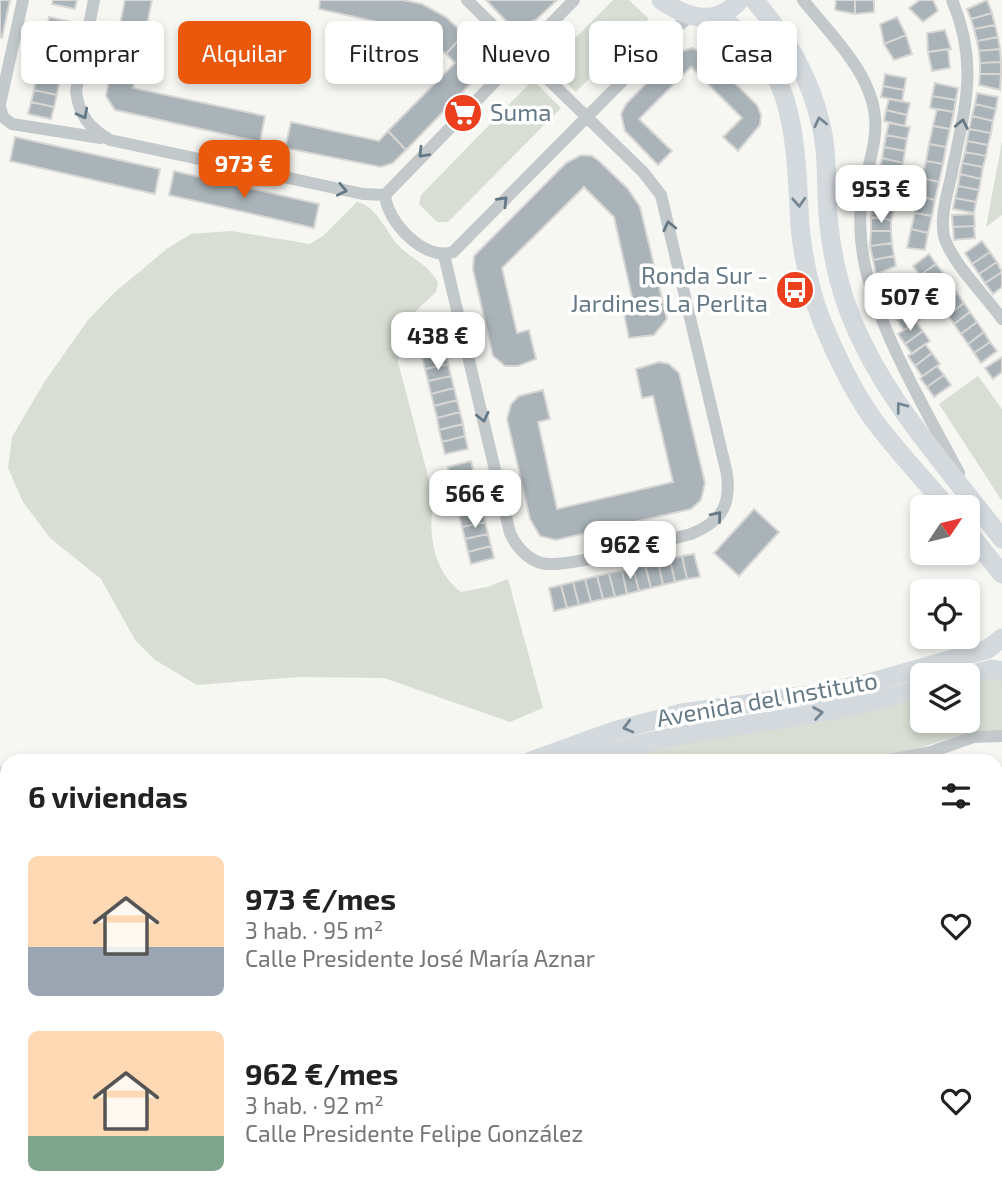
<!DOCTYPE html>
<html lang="es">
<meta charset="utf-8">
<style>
body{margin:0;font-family:"Exo 2",sans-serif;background:#f2f2f2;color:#222;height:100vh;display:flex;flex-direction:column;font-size:26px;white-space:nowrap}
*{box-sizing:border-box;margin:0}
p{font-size:23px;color:#767676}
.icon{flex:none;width:38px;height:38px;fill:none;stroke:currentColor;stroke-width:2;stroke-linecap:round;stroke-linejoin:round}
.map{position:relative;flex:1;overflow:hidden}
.panel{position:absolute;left:0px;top:754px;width:1003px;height:450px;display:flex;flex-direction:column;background:#fff;border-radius:21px 21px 0 0;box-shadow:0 4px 10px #0003}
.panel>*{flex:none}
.top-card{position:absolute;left:21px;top:21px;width:961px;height:63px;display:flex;gap:14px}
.needle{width:46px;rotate:55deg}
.buttons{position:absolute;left:910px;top:495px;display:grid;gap:14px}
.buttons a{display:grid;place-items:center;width:70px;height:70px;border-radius:10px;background:#fff;box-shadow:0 4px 10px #0003;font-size:35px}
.price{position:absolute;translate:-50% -60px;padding:0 16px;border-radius:14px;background:#fff;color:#222;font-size:23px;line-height:46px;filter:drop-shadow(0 2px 4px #0008)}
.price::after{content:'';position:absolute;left:50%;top:42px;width:21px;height:16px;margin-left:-10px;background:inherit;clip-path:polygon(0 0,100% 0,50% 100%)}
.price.on{background:#ea580c;color:#fff}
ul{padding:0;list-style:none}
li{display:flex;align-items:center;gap:21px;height:175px;padding:0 28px}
li span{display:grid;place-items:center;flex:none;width:196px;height:140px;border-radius:10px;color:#555}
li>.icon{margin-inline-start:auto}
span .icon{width:84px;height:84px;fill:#fffc;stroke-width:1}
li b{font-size:30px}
h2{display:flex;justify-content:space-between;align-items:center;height:84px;padding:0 28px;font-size:30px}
.chip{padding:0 24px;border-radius:10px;background:#fff;box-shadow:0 4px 10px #0003;font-size:24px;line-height:63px}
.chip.on{background:#ea580c;color:#fff}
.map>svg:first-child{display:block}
.green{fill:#d8ded3}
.building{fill:#aab4b8;stroke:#d8d7d5;stroke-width:2}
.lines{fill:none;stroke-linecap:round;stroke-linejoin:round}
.minor{stroke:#c3c8ca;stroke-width:12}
.secondary{stroke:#d4d9dd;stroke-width:19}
.oneway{stroke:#647985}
.oneway2{stroke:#758792}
.labels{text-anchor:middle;stroke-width:7;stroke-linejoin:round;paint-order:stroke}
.poi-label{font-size:24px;fill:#647985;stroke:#fff;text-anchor:start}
.street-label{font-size:24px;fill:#647985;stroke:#fff}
</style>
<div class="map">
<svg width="1002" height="1203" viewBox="0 0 1002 1203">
<rect width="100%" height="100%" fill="#f6f6f2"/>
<!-- green -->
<path class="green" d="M613,0H629L649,19L576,92L549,65Z
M533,80L561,108L448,222H437L419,204L421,195Z
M1002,142V215L986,227Z
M357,202C377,206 386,232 398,245C413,261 425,261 438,282L436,292L399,327L398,362L434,499C427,532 433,571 461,592L487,587L508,579L543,708L510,722L384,678L299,677L197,685L155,660L135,640L101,579L50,538L23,502L8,468L12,437L45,381L88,320L115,292L168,248L191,234L231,231L310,244L323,236Z
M978,376L1002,409V501L939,404Z
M977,677L1002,679V730L971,732L909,751L856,761H601L922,695V721H968V680Z"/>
<!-- building -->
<path class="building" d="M0,0H10L2,38L0,37Z
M53,0H77L75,9L52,4Z
M125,0H152L138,69L112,63Z
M320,0H403L422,4L446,17L464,34L446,54L418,31L319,9Z
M486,0H557L536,20L520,26L506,21Z
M836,0H855V14L835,10Z
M855,0H874V12L855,14Z
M920,0H933L938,11L923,22L909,8Z
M987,0L992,13L971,19L967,9Z
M992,13L995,25L974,29L971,19Z
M49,17L72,22L70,34L47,29Z
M897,17L906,35L884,44L880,24Z
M995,25L998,37L977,41L974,29Z
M47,29L70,34L67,46L44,41Z
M945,30L951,49L928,52L927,33Z
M464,34L483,55L484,65L481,73L406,150L388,131L455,63L446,54Z
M906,35L912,54L894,60L884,44Z
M998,37L1000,49L979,51L977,41Z
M44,41L67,46L65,59L41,53Z
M692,48L704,53L757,105L761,115L760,125L738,151L723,137L742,118L691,67L639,119L672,151L658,165L625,131L621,114L626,104L676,53Z
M948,49L950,68L932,71L928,52Z
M1000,49L1001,62L980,63L979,51Z
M41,53L65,59L62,71L39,66Z
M1001,62V74H980V63Z
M112,63L138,69L133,88L265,116L260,142L115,110L106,96Z
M39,66L62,71L59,83L36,78Z
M885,74L906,78L904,90L883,86Z
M980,74H1001L1000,90L979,85Z
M36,78L59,83L57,95L34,90Z
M935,83L958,88L956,100L932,96Z
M883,86L904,90L902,101L881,97Z
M34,90L57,95L54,107L31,102Z
M977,93L998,97L996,109L975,104Z
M932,96L956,100L954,112L930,108Z
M889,99L910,103L907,115L886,110Z
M31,102L54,107L51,119L28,114Z
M975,104L996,109L993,121L972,116Z
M937,109L954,112L950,129L933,126Z
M886,110L907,115L905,126L884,121Z
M972,116L993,121L991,133L969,129Z
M291,122L379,141L388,131L406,150L393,163L381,167L285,148Z
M889,123L910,127L907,139L886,135Z
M933,126L950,129L946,147L929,144Z
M969,129L991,133L988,145L967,141Z
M886,135L907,139L905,151L884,147Z
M15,137L160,169L155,194L10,161Z
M967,141L988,145L986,156L965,152Z
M929,144L946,147L943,164L926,161Z
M884,147L905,151L903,163L882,158Z
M965,152L986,156L983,167L962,163Z
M581,155L592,156L599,161L628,189L640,207L667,319L654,335L629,338L623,309L634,306L614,217L584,187L502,268L517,333L529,330L536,359L518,366H505L493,356L473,270L474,256L566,163Z
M882,158L903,163L900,174L880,170Z
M926,161L943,164L939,182L922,178Z
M962,163L983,167L981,179L960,174Z
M880,170L900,174L898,186L877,182Z
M174,171L319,204L314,228L169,195Z
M960,174L981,179L979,190L958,186Z
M922,178L939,182L935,200L918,196Z
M877,182L898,186L896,198L875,194Z
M958,186L979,190L976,202L955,198Z
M875,194L896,198L894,209L873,205Z
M918,196L935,200L932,216L915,213Z
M955,198L976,202L974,213L953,209Z
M873,205L894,209L891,220L871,217Z
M915,213L932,216L928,233L911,229Z
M974,214L975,226L953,227L952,215Z
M871,217L891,220V231H871Z
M974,226L975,238L954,240L953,227Z
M911,229L928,233L925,250L907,248Z
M871,231H891L892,243L870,246Z
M982,241L990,252L972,264L965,253Z
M892,243L894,256L873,260L870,246Z
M990,252L997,262L979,274L972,264Z
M929,254L936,264L920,275L913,266Z
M894,256L896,266L876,274L873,260Z
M997,262L1002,272L985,283L979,274Z
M936,264L944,274L927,285L920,275Z
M1002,272V287L993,294L985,283Z
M944,274L950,283L934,295L927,285Z
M897,277L904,286L887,298L880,289Z
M950,283L957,293L941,305L934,295Z
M904,286L911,296L894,308L887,298Z
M957,293L964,303L948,315L941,305Z
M907,299L914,309L897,320L890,311Z
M964,303L970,312L954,324L948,315Z
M914,309L920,319L904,330L897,320Z
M970,312L977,322L961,334L954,324Z
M916,322L923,331L905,344L898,334Z
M977,322L984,332L968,344L961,334Z
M440,327L443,340L420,345L417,333Z
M923,331L930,341L912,354L905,344Z
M984,332L990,342L974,353L968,344Z
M443,340L446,352L422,357L420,345Z
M990,342L997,351L981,363L974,353Z
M925,344L932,353L915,366L908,356Z
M446,352L448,364L425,369L422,357Z
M932,353L940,364L922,376L915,366Z
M1002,357V372L993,379L985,368Z
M659,362L669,364L679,373L705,483L701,500L691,509L556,540L540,536L530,519L507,419L511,404L519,396L543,390L550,419L538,422L557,509L673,482L653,396L642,398L636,369Z
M448,364L451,376L428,381L425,369Z
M937,366L944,375L927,387L920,378Z
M944,375L951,385L934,397L927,387Z
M451,376L454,388L431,394L428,381Z
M454,388L457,400L434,406L431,394Z
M457,400L460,412L437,418L434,406Z
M460,412L463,424L439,430L437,418Z
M463,424L465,436L442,442L439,430Z
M465,436L468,449L445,454L442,442Z
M471,461L474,474L451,479L448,467Z
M474,474L477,486L454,491L451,479Z
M477,486L480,498L456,503L454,491Z
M480,498L482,510L459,515L456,503Z
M754,509L779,532L739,576L714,553Z
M482,510L485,522L462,527L459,515Z
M485,522L488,534L465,539L462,527Z
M488,534L491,546L468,552L465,539Z
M491,546L494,558L471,564L468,552Z
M694,554L700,577L687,579L682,556Z
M682,556L687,579L675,582L670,559Z
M670,559L675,582L663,585L658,562Z
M658,562L663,585L651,588L645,565Z
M645,565L651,588L639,591L633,568Z
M633,568L639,591L627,594L622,571Z
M622,571L627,594L615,597L609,573Z
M609,573L615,597L603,599L597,576Z
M597,576L603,599L591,602L585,579Z
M585,579L591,602L579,605L573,582Z
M573,582L579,605L567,608L561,585Z
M561,585L567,608L554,611L549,588Z
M0,904L7,907V936L0,933Z"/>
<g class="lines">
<!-- minor -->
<path class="minor" d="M94,0L76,91C79,115 89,128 110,140L363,194L385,195
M574,0L385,195C387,222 425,262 453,252L668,35L689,17
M803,0C830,34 871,72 875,117C878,147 863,176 861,206C859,227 861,249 866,270C881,335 928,414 959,473
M952,0C980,66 964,110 951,177C947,195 940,217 944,236C951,262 986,296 1002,319
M0,104L23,0
M0,107L3,117L12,124L101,138
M444,255L510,533C516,546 526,558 541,563C563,570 663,541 691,534C721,522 731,506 727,474L661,195L643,172L467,0
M885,761L931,752L973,737L1002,736
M0,958L7,962
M0,1159L7,1144
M78,1203L80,1197
M997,1203L1002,1200"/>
<!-- secondary -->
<path class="secondary" d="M661,0C688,19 716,27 740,0
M754,0C786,37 810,76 821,125C829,158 825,193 829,226C832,253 839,284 848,309C880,396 947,466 1002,539
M716,17C799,58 795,147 800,226C803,256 810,291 821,319C836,356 854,395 879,427C900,454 925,481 948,508
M968,532L1002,574
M967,676L992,669L1002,671
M531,761L614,731L682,713L823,693L869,683L988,649L1002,638
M584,761C663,732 746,727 829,711C861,705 891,697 922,688
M0,776L7,779
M996,839L1002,824
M900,1197V1203"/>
</g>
<!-- one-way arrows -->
<defs><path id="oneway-chevron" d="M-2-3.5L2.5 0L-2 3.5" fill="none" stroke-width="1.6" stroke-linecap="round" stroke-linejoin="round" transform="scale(1.75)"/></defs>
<g class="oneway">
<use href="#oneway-chevron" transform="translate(83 114) rotate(62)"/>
<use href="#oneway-chevron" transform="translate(962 124) rotate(-79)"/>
<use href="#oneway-chevron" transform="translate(423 153) rotate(134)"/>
<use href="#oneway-chevron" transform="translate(342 190) rotate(12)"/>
<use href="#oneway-chevron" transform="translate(503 201) rotate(-46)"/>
<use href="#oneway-chevron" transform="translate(669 226) rotate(-103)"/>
<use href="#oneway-chevron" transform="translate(483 417) rotate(77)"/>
<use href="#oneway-chevron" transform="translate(717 516) rotate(-50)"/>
</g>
<g class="oneway2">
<use href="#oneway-chevron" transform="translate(820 122) rotate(-103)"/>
<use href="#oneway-chevron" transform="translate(799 202) rotate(87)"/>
<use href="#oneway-chevron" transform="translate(901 407) rotate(-127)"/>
<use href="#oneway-chevron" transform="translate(818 713) rotate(-9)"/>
<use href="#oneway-chevron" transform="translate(628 727) rotate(165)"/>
</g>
<!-- icons -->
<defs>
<symbol id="supermarket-disc" viewBox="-11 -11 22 22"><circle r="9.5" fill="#eb3f1e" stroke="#fff"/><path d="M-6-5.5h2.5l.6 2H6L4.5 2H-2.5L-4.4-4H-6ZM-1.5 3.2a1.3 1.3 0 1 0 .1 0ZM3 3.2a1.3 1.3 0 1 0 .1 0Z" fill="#fff"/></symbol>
<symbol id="bus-disc" viewBox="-11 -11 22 22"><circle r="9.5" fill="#eb3f1e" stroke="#fff"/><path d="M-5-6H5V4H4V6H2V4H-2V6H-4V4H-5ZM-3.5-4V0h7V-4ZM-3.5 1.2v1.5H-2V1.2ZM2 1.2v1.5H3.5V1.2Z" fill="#fff"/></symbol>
</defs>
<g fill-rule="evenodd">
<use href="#supermarket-disc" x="441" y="91" width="44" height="44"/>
<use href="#bus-disc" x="773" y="268" width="44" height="44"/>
</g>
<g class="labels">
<!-- poi labels -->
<g class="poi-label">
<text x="490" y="121">Suma</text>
<text x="768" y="284" text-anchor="end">Ronda Sur -<tspan x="768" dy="28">Jardines La Perlita</tspan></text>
</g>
<!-- street labels -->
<g class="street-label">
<text transform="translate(767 700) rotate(-10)" y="8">Avenida del Instituto</text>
</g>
</g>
</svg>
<div class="buttons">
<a><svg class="needle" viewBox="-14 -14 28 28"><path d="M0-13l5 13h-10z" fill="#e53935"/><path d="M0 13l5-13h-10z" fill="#767676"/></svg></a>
<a><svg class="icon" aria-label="locate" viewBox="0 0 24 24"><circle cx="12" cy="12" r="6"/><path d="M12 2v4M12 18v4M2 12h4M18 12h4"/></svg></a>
<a><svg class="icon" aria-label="layers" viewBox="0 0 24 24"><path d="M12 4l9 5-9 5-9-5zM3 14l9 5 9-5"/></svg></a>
</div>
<b class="price on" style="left:244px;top:200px">973 €</b>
<b class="price" style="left:881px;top:225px">953 €</b>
<b class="price" style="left:910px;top:333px">507 €</b>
<b class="price" style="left:438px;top:372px">438 €</b>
<b class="price" style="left:475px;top:530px">566 €</b>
<b class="price" style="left:630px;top:581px">962 €</b>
<div class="top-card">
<a class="chip">Comprar</a>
<a class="chip on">Alquilar</a>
<a class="chip">Filtros</a>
<a class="chip">Nuevo</a>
<a class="chip">Piso</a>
<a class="chip">Casa</a>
</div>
<section class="panel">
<h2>6 viviendas<svg class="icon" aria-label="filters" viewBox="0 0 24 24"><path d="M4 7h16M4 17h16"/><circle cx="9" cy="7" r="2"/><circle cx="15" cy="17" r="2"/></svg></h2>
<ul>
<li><span style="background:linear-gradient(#ffd9b3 65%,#9aa5b1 0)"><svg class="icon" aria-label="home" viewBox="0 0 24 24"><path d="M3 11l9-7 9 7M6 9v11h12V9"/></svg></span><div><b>973 €/mes</b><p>3 hab. · 95 m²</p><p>Calle Presidente José María Aznar</p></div><svg class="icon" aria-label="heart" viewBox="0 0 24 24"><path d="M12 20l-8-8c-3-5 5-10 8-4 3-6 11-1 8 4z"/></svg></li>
<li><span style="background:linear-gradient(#ffd9b3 75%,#7fa58c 0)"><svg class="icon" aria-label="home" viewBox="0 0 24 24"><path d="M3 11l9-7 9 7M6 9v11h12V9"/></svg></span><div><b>962 €/mes</b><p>3 hab. · 92 m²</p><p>Calle Presidente Felipe González</p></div><svg class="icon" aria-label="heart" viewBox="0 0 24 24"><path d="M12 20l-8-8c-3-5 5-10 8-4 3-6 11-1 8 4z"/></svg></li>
</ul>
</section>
</div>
